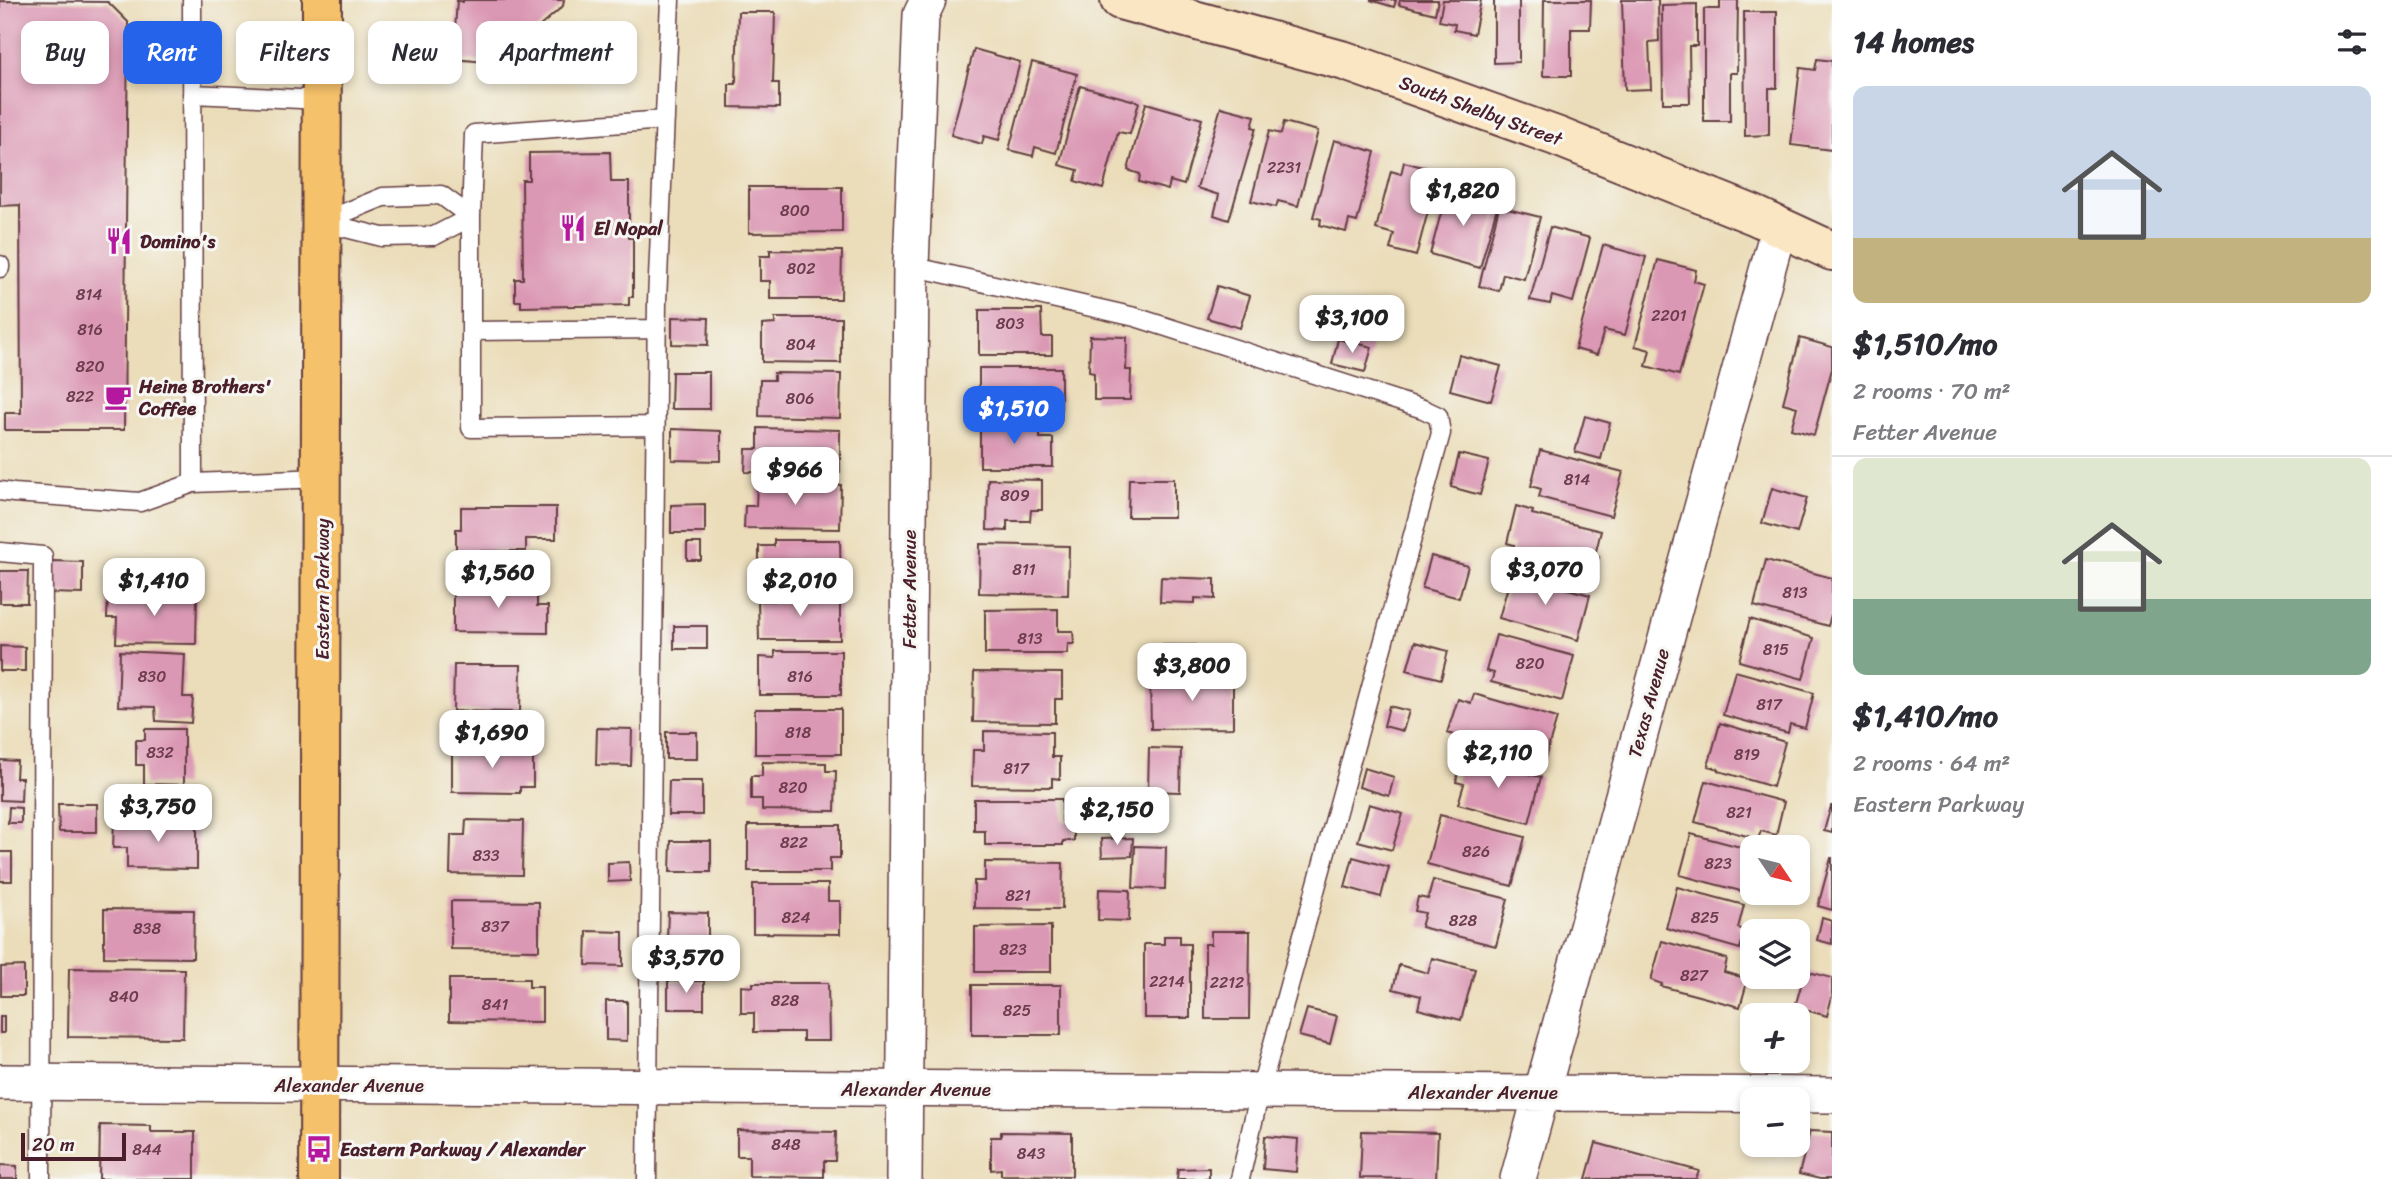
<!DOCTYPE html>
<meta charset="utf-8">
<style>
body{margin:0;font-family:Sriracha,sans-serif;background:#f2f2f3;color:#2b2b33;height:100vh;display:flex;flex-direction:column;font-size:26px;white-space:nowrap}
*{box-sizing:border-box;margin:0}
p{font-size:23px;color:#7c7c81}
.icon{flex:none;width:38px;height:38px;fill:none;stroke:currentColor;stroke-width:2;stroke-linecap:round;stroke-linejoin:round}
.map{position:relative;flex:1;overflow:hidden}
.side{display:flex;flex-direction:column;background:#fff;width:560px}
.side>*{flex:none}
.hud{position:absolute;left:21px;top:21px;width:665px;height:63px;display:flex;gap:14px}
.needle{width:46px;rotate:125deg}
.tools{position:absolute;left:1740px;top:835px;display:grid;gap:14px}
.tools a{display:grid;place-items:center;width:70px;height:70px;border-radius:14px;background:#fff;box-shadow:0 4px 10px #0003;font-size:35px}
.scale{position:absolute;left:21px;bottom:18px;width:105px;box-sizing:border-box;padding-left:7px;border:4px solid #4a1f2b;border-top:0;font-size:19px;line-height:24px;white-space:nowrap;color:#4a1f2b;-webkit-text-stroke:5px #f6f6f2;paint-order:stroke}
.price{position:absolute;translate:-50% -60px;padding:0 16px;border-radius:14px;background:#fff;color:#222;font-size:23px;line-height:46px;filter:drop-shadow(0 2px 4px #0008)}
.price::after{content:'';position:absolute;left:50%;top:42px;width:21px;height:16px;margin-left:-10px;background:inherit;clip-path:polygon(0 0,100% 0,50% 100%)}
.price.selected{background:#2563eb;color:#fff}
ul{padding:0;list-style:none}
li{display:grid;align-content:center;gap:14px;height:371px;padding:0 21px}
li+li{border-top:2px solid #e1e1e2}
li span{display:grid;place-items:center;height:217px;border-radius:14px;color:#555}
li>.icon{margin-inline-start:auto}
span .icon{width:126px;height:126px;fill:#fffc;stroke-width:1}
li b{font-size:30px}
h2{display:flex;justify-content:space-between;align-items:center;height:84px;padding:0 21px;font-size:30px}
.pill{padding:0 24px;border-radius:14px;background:#fff;box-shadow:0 4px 10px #0003;font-size:24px;line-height:63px}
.pill.selected{background:#2563eb;color:#fff}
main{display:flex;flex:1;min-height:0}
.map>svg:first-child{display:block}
.building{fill:#db98b4}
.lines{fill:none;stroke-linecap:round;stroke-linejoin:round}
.service-casing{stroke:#623c40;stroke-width:21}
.minor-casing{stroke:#623c40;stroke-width:38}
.secondary-casing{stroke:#623c40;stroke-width:42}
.primary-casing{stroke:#623c40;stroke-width:42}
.service{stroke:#fff;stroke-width:18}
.minor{stroke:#fff;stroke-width:35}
.secondary{stroke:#fbe6c4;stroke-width:38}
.primary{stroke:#f5c16b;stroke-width:38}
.labels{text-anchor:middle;stroke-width:6;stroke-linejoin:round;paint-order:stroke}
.number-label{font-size:16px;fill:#6e3d4d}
.street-label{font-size:19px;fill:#4a1f2b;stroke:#f6f6f2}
.poi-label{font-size:19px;font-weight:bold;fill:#4a1f2b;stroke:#f6f6f2;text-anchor:start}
</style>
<main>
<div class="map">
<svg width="1832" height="1179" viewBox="0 0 1832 1179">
<rect width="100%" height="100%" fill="#f6f6f2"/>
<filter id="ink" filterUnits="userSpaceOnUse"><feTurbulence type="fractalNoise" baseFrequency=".0143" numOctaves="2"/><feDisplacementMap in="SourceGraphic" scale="14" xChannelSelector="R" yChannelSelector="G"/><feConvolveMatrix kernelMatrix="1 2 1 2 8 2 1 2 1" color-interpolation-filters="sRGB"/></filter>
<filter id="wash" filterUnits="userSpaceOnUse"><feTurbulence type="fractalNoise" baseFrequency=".00686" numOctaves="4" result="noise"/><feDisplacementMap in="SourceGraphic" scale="28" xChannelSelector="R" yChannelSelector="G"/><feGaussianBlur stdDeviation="1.57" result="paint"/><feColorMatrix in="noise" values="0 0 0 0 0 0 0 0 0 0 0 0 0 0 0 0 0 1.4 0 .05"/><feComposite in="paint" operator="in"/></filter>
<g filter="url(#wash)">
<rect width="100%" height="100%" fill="#ebddb9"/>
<g id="blocks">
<!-- building -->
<path class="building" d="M457,0L463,2V0H564L563,6L498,63L453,59Z
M1370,0H1396L1394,7Z
M1400,0H1438L1435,14L1399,5Z
M1443,0H1481L1474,34L1454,30L1455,24L1439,21Z
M1494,0H1519V62L1494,63Z
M1544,0H1591L1590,29H1571V76H1543Z
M1622,0H1658L1659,41L1649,42L1651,89L1625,90Z
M1720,0H1738L1737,73H1730V121H1704V9H1720Z
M0,1L108,2L128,22L124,430H5V413H21L20,205L0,206Z
M1697,4V46H1689L1690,103H1663L1662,5Z
M738,12H775L773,83H779V108L729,107V84H736Z
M1744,12H1777V88H1769V135L1745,136Z
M256,35L267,36L265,57L255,55Z
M974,49L1020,62L999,140L984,136L982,144L951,135Z
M1817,59L1832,61V150L1791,145L1800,68L1815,70Z
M1032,62L1077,74L1056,153L1035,147L1033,156L1009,150Z
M1080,86L1139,102L1130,134L1118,132L1103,189L1075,181L1078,170L1059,165Z
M1146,103L1202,119L1184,185L1170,181L1168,190L1139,182L1140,174L1128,170Z
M1221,107L1255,116L1252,127L1256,128L1229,220L1214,215L1219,195L1197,188Z
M1284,122L1318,131L1298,206L1278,201L1276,207L1251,201L1269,131L1281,134Z
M1334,140L1375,152L1357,222L1349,220L1346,232L1320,225L1321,219L1313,217Z
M610,152L611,182H629V238H633V297H629V305L521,307V301H515V279H523L522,180H529V153Z
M1404,162L1430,169L1426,182L1435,185L1416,256L1390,249L1394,234L1376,229L1391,171L1401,174Z
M749,187H842V232L749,233Z
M1448,187L1477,195L1475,200L1497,207L1480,268L1430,254Z
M1499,207L1540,217L1524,279L1503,274L1499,291L1479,286Z
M1550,227L1590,238L1573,302L1552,296L1550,304L1530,300Z
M1603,245L1646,257L1625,335L1604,330L1597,355L1575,349Z
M770,250L842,251L841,299H770V281H760V256H770Z
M1658,260L1696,270L1694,281L1704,284L1679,375L1646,366L1650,350L1635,346Z
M1217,286L1250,296L1240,328L1207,318Z
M979,310H1041L1042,337H1052V355H979Z
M672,317L709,318L708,345L672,344Z
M775,318H841V363L762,362V325L775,324Z
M1090,336L1127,337L1126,370H1131L1130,400H1094V373L1089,372Z
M1800,338L1832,347V369L1814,435L1791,429L1797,407L1783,403Z
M1338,339L1372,347L1365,372L1332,364Z
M1459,355L1501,366L1491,401L1450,390Z
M979,368H1061V412H979Z
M672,372H709V409H671Z
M774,373L841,374L840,418L759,416L760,380H774Z
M1585,416L1610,423L1601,459L1575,452Z
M980,422L1040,423V438H1053V467H980Z
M758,428L840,430V473L745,472L746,449H758Z
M672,429L721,431V461L672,460Z
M1540,450L1623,472L1611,516L1539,497L1541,489L1531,486Z
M1459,454L1489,461L1480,495L1451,487Z
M988,479L1042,480V510H1031L1030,521H1007V531L987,530Z
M1129,479H1174V517H1128Z
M757,484L841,485L840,529L744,528L745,506H756Z
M1772,488L1807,498L1797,533L1762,523Z
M705,504V533H671V505Z
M1516,506L1533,511L1532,514L1601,531L1595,555L1599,557L1594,577L1512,556L1514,545L1507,543Z
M461,507H556V539H526V551H456V529H461Z
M774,540H840L841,584H759V546H774Z
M687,543H701V560H687Z
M980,544L1069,546L1068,595L979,593Z
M1431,556L1468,566L1459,598L1422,588Z
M1766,560L1832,578V611L1828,626L1754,606Z
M52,561L83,562V594L51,593Z
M0,571H28L27,603H0Z
M1519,576L1590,595L1578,640L1499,618L1510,579L1518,581Z
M1161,577L1215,579V599L1195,598V603L1160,602Z
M453,586L537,587V606H548V633L453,632Z
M108,593L197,596L196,644L116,643L117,618H107Z
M775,596H840V640H759L758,601H775Z
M1058,609V631H1073L1074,644H1068L1067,654H985V610Z
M1750,619L1814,638L1803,679L1739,661Z
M674,626H707V649H674Z
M1496,635L1574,656L1562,701L1491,682L1494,673L1486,671Z
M1415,642L1448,651L1441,679L1407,670Z
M1162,645H1195V667H1161Z
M0,646L25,647V671H0Z
M120,651L185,654L183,697H193L191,723L156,721L155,707L118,706Z
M775,651H841V695H759V657L775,658Z
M454,665H521L520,712L453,711Z
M1735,671L1814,693L1805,728L1790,724L1788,733L1723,715Z
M974,672L1062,673V699H1055V723L973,722Z
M1150,677H1233V728L1151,729Z
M1474,694L1557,718L1544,762L1447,733L1458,699L1471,703Z
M1389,706L1409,711L1403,731L1384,726Z
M755,709H841V754H755Z
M1720,723L1785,742L1773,787L1719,771V769L1708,766Z
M597,728L632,729L631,766L596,765Z
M145,729H184V785L144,784V765H136V740H145Z
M984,731L1052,732V757H1060V779L1052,778V787L972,786L973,750H984Z
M666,732H697V759H666Z
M1149,748L1181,749L1180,792L1148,791Z
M452,749H533V787H520V793L452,792Z
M1469,759L1541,777L1529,823L1458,804L1464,784L1456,782L1459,767L1467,769Z
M0,760L17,761L16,778H22L21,801L0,800Z
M762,762L826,763V771H836L835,811L762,810V799H751V776H762Z
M1364,768L1394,777L1389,796L1359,787Z
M669,781H702V815H668Z
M1706,781L1784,802L1776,835L1761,831L1758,839L1695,822Z
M974,799H1062V821H1074V841H1063V845H985V831H974Z
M58,804H97V832H59Z
M1369,804L1403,814L1392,850L1358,841Z
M1831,806H1832V833L1824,831Z
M9,807L21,808V823H8Z
M1440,815L1525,837L1512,886L1427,864Z
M466,820L523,821L522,875L450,874L451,835H465Z
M114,821L197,822V869L127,868V848H113Z
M748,825H840V858H830V871H748Z
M1691,834L1752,850V894L1680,875Z
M1133,838L1132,856L1102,857L1101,839Z
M671,841H711V872H670Z
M1135,846L1166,847L1165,889L1133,888Z
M0,852H12V881H0Z
M1353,857L1389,867L1381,897L1345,887Z
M1831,858H1832V910L1818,906Z
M629,862L630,881L608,882V863Z
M985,862L1063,863L1062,909L974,908V881H985Z
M1433,880L1508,899L1496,946L1421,927L1425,913L1415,911L1418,897L1428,899Z
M753,884H828V901H840V934L753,933Z
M1677,887L1744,905L1738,928L1745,930L1740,949L1666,928Z
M1099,889L1130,890L1129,921L1098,920Z
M451,901L539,902V950L451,949Z
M104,909L194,910L193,958L104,957Z
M668,912L708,913V941L667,940Z
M1822,918L1832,921V944L1817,940Z
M1051,926V972H975V927Z
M587,931L623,932V966L586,965Z
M1211,931H1250L1249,1019H1205V944H1211Z
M1164,936H1180V944H1190V1018H1144V944H1164Z
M1662,941L1727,959L1724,972L1748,979L1740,1007L1661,986L1662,984L1651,980Z
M1432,958L1475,969L1461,1020L1418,1009L1421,996L1393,989L1399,965L1428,973Z
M24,966V996H1V967Z
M69,968L184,969L183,1038L68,1037Z
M1805,971L1832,978V996L1827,1016L1795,1007Z
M449,979H529V987H542V1022L449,1021Z
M668,981H704V1009H668Z
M753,983H828L829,1041H803V1032H754V1013H741V986L753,987Z
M972,985H1061V1035H972Z
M606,1001H627V1041L606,1040Z
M1307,1009L1337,1016L1330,1044L1299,1036Z
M0,1016H4V1033H0Z
M100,1125L151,1126V1132H195V1179H99Z
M737,1130L836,1132L835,1161H824V1177L749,1176V1156H737Z
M1362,1131L1438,1133L1436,1179L1360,1178Z
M1810,1131L1832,1132V1179H1820L1799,1174Z
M1001,1132L1072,1133V1176L1001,1175V1169L991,1170V1137H1001Z
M1265,1136L1298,1139L1296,1172L1263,1169Z
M1596,1143L1699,1171L1696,1179H1586Z
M0,1165L17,1166V1179H0Z
M1209,1168V1179H1177L1178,1169Z"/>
</g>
</g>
<g filter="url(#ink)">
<use href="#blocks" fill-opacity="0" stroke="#623c40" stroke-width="2"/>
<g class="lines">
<defs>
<path id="service" d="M192,0L193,483
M192,94L322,100
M322,222L383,197L441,195L471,217
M322,222L382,237L434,236L471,217
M0,265V268
M911,266L1135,317L1423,409L1438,416L1441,433L1260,1091L1240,1179
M471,331L657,329
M655,426L471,428V217L474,134L665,120
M0,491L14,493L140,502L193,483L322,478
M0,552L43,556L41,1179
M647,1179L657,301L670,0"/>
<path id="minor" d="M0,1082L1832,1095
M904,1179L911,266L921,15L928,0
M1518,1179L1779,227"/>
<path id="secondary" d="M1120,0L1345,61L1556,136L1754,215L1832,251"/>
<path id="primary" d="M319,1179L322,0"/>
</defs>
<!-- service casing -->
<use href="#service" class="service-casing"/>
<!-- minor casing -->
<use href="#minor" class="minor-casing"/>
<!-- secondary casing -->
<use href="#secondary" class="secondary-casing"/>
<!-- primary casing -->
<use href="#primary" class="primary-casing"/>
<!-- service -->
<use href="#service" class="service"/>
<!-- minor -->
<use href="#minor" class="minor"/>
<!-- secondary -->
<use href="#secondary" class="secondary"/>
<!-- primary -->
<use href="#primary" class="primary"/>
</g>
</g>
<!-- icons -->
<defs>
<symbol id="restaurant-bare" viewBox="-9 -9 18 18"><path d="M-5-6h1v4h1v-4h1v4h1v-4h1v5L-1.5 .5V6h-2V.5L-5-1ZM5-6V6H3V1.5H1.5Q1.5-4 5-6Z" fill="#b5179e" stroke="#f6f6f2" stroke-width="2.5" paint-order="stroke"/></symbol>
<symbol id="cafe-bare" viewBox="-9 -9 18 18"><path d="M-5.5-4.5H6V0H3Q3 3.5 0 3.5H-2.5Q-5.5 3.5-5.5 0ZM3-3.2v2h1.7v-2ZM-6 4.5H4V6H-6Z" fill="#b5179e" stroke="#f6f6f2" stroke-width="2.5" paint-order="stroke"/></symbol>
<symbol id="bus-bare" viewBox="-9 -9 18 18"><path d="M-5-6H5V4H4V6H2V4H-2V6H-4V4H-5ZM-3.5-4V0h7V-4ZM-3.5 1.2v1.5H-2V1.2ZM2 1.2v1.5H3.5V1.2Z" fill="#b5179e" stroke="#f6f6f2" stroke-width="2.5" paint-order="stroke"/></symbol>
</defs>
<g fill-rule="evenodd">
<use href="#restaurant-bare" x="554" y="209" width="38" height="38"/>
<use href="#restaurant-bare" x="100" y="222" width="38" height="38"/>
<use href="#cafe-bare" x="99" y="378" width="38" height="38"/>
<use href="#bus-bare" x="300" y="1130" width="38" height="38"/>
</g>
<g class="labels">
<!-- number labels -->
<g class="number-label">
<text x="1284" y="173">2231</text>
<text x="795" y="216">800</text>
<text x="801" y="274">802</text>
<text x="89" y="300">814</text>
<text x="1669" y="321">2201</text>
<text x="1010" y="329">803</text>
<text x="90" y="335">816</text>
<text x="801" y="350">804</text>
<text x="90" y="372">820</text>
<text x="80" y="402">822</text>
<text x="800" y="404">806</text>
<text x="1577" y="485">814</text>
<text x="1015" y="501">809</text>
<text x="1024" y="575">811</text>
<text x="1795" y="598">813</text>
<text x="1030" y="644">813</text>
<text x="1776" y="655">815</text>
<text x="1530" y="669">820</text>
<text x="152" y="682">830</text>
<text x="800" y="682">816</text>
<text x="1769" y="710">817</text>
<text x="798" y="738">818</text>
<text x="160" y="758">832</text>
<text x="1747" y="760">819</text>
<text x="1016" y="774">817</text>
<text x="793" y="793">820</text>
<text x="1739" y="818">821</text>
<text x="794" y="848">822</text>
<text x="1476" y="857">826</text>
<text x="486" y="861">833</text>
<text x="1718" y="869">823</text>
<text x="1018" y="901">821</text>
<text x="796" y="923">824</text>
<text x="1705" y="923">825</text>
<text x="1463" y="926">828</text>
<text x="495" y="932">837</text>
<text x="147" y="934">838</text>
<text x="1013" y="955">823</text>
<text x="1694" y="981">827</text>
<text x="1167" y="987">2214</text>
<text x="1227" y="988">2212</text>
<text x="124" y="1002">840</text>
<text x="785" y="1006">828</text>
<text x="495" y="1010">841</text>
<text x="1017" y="1016">825</text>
<text x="786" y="1150">848</text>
<text x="147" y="1155">844</text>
<text x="1031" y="1159">843</text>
</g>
<!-- street labels -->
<g class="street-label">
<text transform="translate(1481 110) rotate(20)" y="7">South Shelby Street</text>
<text transform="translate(322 589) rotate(-90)" y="7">Eastern Parkway</text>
<text transform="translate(909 589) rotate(-90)" y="7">Fetter Avenue</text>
<text transform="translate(1648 703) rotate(-75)" y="7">Texas Avenue</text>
<text x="349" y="1092">Alexander Avenue</text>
<text x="916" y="1096">Alexander Avenue</text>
<text x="1483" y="1099">Alexander Avenue</text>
</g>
<!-- poi labels -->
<g class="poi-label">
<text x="594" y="235">El Nopal</text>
<text x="140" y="248">Domino's</text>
<text x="139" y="393">Heine Brothers'<tspan x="139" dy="22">Coffee</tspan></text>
<text x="340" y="1156">Eastern Parkway / Alexander</text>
</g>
</g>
</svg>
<div class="tools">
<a><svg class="needle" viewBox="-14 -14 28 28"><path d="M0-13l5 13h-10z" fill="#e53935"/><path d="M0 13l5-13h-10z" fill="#7c7c81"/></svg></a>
<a><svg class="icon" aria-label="layers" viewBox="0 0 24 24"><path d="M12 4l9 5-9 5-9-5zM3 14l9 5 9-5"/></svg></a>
<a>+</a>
<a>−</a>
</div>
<div class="scale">20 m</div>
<b class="price" style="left:1463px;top:228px">$1,820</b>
<b class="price" style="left:1352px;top:355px">$3,100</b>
<b class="price selected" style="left:1014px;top:446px">$1,510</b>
<b class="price" style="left:795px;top:507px">$966</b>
<b class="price" style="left:1545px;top:607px">$3,070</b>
<b class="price" style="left:498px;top:610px">$1,560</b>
<b class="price" style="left:154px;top:618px">$1,410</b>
<b class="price" style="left:800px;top:618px">$2,010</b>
<b class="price" style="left:1192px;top:703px">$3,800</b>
<b class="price" style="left:492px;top:770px">$1,690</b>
<b class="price" style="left:1498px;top:790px">$2,110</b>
<b class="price" style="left:158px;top:844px">$3,750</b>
<b class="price" style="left:1117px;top:847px">$2,150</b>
<b class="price" style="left:686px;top:995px">$3,570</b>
<div class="hud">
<a class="pill">Buy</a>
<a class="pill selected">Rent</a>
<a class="pill">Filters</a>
<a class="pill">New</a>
<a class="pill">Apartment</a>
</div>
</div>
<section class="side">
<h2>14 homes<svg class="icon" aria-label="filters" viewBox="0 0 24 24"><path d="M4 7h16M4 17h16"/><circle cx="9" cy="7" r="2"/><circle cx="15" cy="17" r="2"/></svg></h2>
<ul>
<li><span style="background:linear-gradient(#c9d6e8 70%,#c2b280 0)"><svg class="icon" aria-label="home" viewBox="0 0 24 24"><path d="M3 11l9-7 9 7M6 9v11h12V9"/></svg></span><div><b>$1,510/mo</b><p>2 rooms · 70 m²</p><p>Fetter Avenue</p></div></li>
<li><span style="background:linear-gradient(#dfe7d0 65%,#7fa58c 0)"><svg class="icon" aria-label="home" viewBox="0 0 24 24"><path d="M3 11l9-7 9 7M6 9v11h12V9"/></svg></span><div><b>$1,410/mo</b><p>2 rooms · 64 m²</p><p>Eastern Parkway</p></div></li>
</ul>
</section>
</main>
